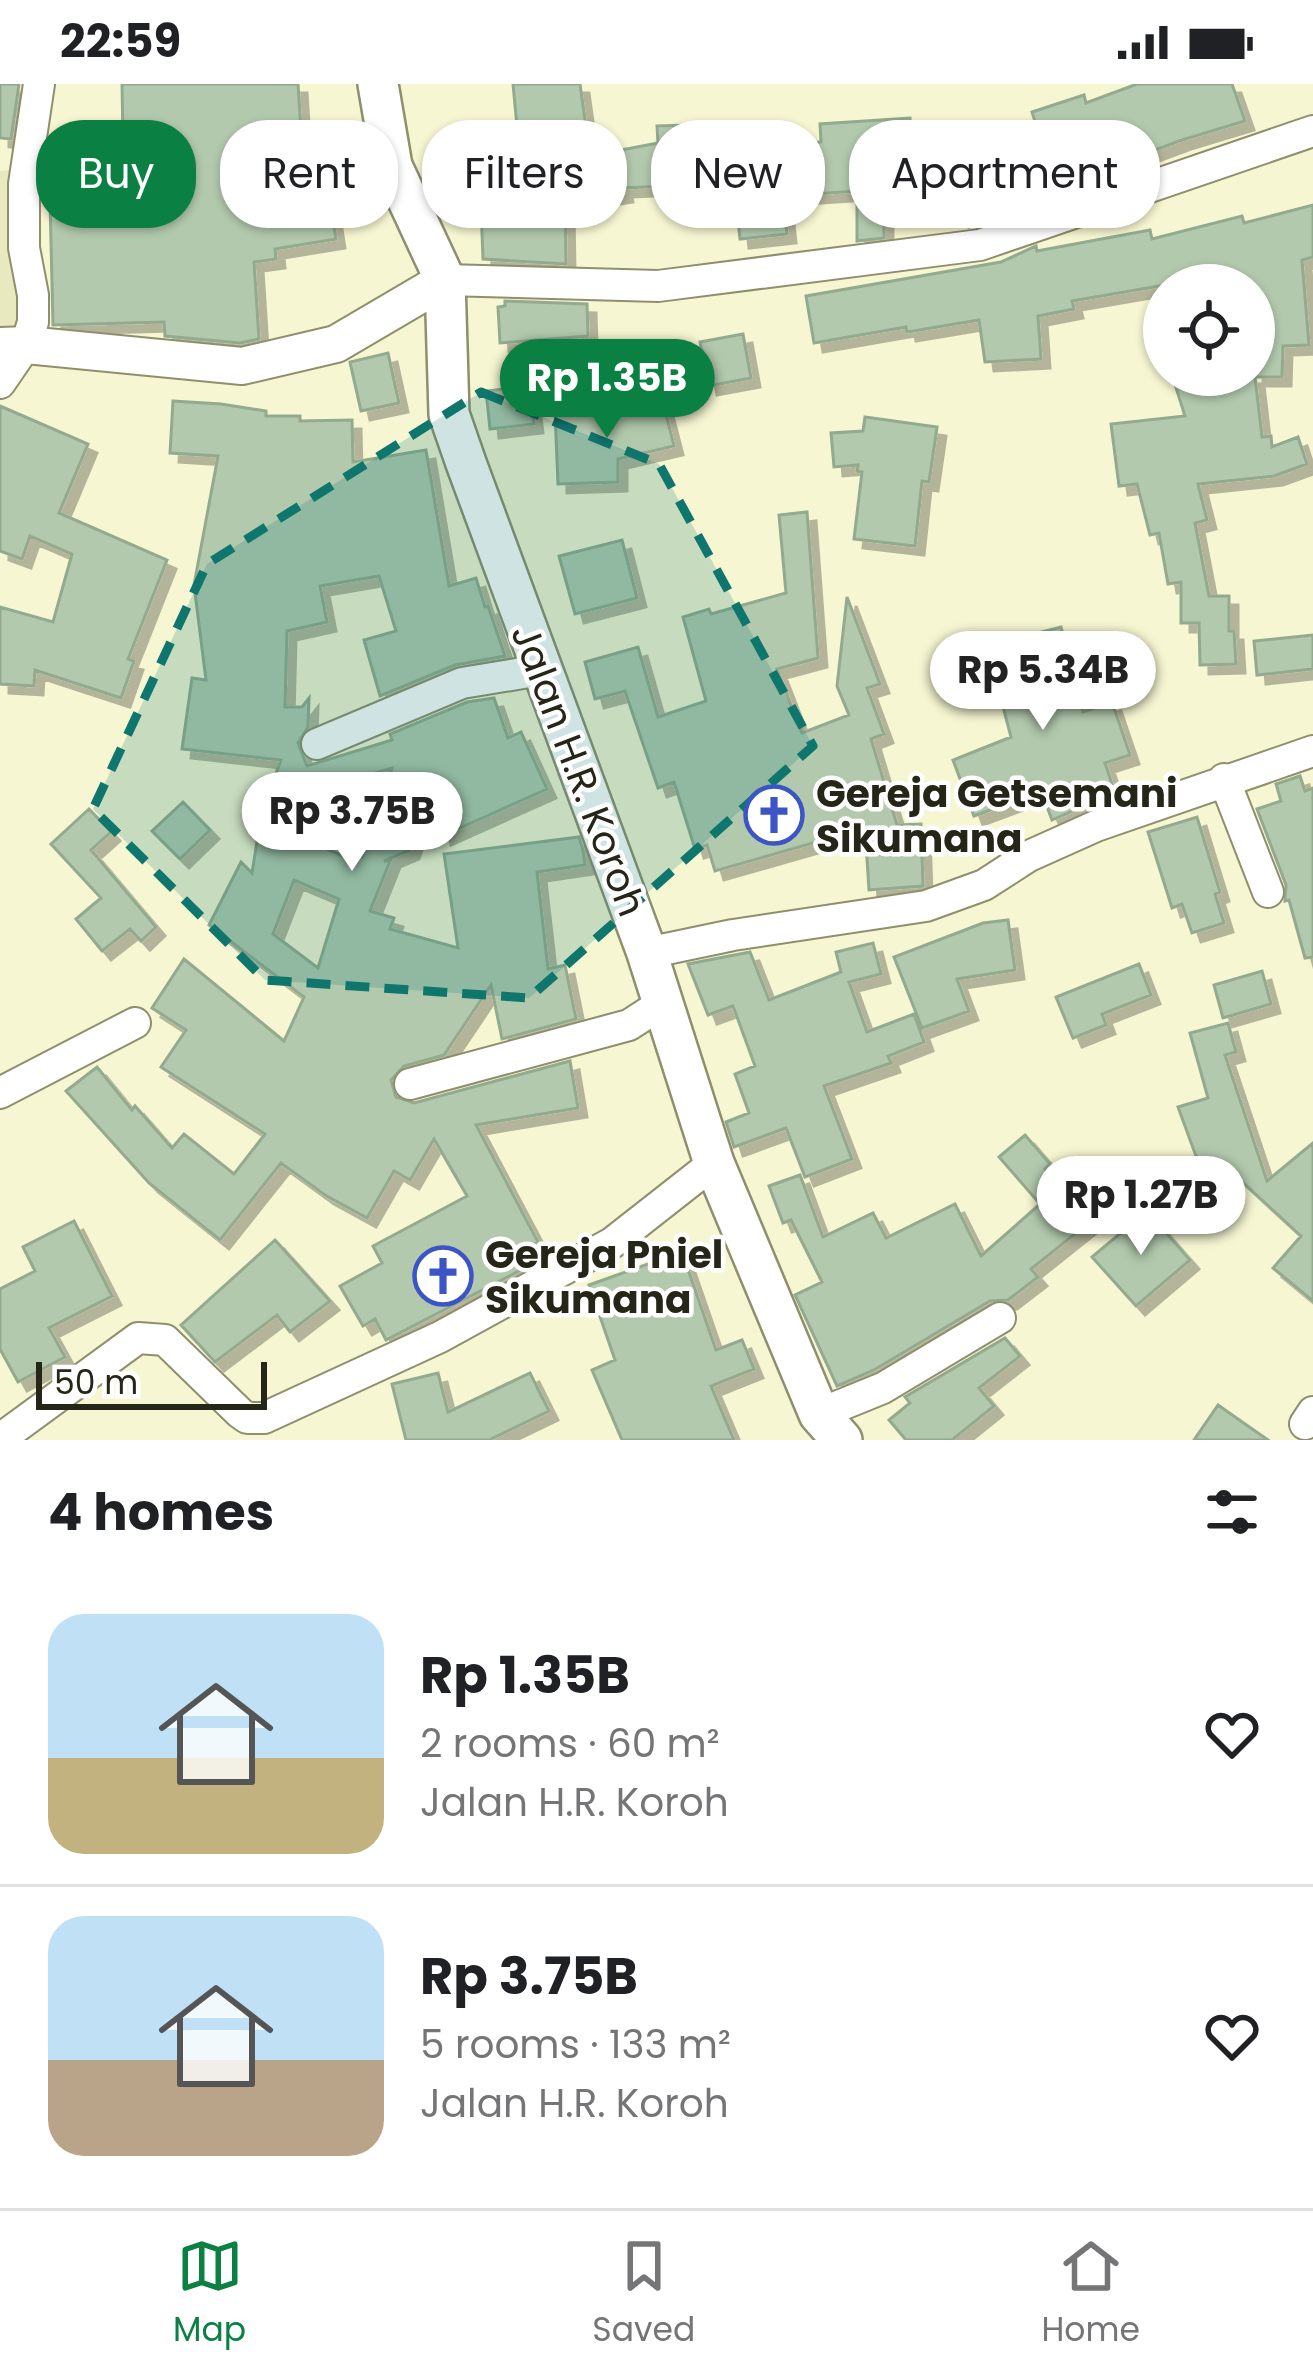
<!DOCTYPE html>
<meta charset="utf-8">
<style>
body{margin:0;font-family:Poppins,sans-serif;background:#f2f2f2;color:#202124;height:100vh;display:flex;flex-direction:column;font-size:45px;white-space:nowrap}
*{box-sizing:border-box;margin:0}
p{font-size:39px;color:#757577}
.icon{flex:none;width:66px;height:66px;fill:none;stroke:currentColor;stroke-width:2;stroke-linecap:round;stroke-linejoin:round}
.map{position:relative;height:1356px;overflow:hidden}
.sheet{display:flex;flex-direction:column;background:#fff;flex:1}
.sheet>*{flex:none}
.top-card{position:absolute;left:36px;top:36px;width:1242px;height:108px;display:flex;gap:24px}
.fabs{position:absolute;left:1143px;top:180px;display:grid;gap:24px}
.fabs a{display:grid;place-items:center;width:132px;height:132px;border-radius:50%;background:#fff;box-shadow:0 3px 9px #0004;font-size:60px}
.scale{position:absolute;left:36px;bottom:30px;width:231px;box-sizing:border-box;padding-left:12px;border:6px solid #252518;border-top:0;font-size:33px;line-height:42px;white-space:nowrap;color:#252518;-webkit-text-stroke:9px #fff;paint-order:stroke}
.price{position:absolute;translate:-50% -102px;padding:0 27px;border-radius:42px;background:#fff;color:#222;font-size:39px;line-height:78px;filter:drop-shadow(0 3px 6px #0008)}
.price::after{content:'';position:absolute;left:50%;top:72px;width:36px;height:27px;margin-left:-18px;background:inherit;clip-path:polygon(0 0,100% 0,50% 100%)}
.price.on{background:#0b8043;color:#fff}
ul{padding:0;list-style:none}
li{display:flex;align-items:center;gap:36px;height:300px;padding:0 48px}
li+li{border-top:3px solid #e0e0e0}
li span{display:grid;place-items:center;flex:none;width:336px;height:240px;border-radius:36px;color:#555}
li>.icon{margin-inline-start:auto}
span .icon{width:144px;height:144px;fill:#fffc;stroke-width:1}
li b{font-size:51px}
h2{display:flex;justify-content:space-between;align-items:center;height:144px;padding:0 48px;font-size:51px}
.chip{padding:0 42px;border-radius:48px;background:#fff;box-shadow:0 3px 9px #0004;font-size:42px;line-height:108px}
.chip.on{background:#0b8043;color:#fff}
.status{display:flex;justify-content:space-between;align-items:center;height:84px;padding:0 60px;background:#fff;direction:ltr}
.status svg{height:33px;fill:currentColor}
.menu{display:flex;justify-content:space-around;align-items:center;height:168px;border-top:3px solid #e0e0e0;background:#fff;font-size:33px;color:#757577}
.menu a{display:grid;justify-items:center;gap:6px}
.menu .on{color:#0b8043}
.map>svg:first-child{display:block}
.built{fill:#e9e9bf}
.building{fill:#b2c9ad;stroke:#93aa8e;stroke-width:3;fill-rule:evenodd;filter:url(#shadow)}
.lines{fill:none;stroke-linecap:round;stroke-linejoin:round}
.minor-casing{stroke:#8f8f6e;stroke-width:34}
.tertiary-casing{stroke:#8f8f6e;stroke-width:40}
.secondary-casing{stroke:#8f8f6e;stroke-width:44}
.minor{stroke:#fff;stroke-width:30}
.tertiary{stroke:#fff;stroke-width:36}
.secondary{stroke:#fff;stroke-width:39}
.marked{fill:#0f766e;fill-opacity:0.2;stroke:#0f766e;stroke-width:9;stroke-dasharray:24 15;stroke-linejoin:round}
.labels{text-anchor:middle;stroke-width:9;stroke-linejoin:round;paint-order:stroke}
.street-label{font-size:39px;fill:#252518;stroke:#fff}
.poi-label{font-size:39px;font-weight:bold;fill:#252518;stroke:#fff;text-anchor:start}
</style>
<div class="status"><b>22:59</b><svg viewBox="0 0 49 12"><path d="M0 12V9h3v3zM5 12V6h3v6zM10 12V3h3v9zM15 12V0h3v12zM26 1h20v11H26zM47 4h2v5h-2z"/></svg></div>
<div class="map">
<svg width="1313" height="1356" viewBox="0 0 1313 1356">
<defs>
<filter id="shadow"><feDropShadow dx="9" dy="9" stdDeviation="0" flood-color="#0004"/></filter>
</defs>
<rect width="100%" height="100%" fill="#f6f6d2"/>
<!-- built -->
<path class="built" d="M9,86L18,247H0V87Z"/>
<!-- building -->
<path class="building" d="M0,0H19L11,55L0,54Z
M122,0H298L303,77L323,74L336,155L275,165L276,175L254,178L259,255L240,259L165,252L164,238L53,241L50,117H44L50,55H123Z
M513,0H580L590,72L658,59L657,42L688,41L690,69L821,58L820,40L910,34L915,103L884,106V154L857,157V107L783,112L787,150L740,155L734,99L623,104L624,109L565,118L566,180L483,175L481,123L456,128L446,78L519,64Z
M1137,0H1232L1245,37L1182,56L1107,84L1108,87L1029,113L1030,123L969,143L958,70L1041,57L1032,28L1084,11L1086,19Z
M1313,121V173L1302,176L1309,261L1283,262L1282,293H1255L1262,353L1271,352L1272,363L1298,353L1307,380L1274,392L1198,400L1207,436L1195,439L1209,512H1229V547H1234L1236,580L1200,581L1199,539H1181V498L1168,500L1159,449L1150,451L1137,400L1119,402L1111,340L1185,332L1172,291H1254V201H1195L1194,196L1072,217L1074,225L1038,232L1041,275L985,278L979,236L907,248L906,243L814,259L806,212L1001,178L1036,162L1037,167L1150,146L1152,155L1242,132L1244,139Z
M505,217L587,220L588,252L500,259L498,223L505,222Z
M743,250L751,294L708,302L700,258Z
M388,269L399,319L361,327L350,278Z
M529,302L534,340L490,345L486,307Z
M662,315L674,362L618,375V398L558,400L555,329L614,327Z
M173,317L221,320L266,327V332H300V337L352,336L353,378L426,366L449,502L476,494L485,523L488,522L505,572L455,581L380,612L364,556L396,547L379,492L320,502L327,538L287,547L285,623H302L309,614L308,643L298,659L307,682L392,656L390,650L467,618L494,614L508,654L521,648L547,705L442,752L434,697L410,766L384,777H390L370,827L394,834L390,845L458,864L444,770L579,753L583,766L585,781L537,788L548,885L565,881L576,935L502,955L491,901L444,971L404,982L391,996L396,1013L414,1019L570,977L578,1024L476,1041L538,1158L534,1160L542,1175L386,1256L375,1235L363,1242L340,1202L382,1179L373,1162L467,1112L434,1055L410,1096L394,1087L367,1134L325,1111L281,1079L220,1156L149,1099L66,1007L97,983L132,1026L135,1022L172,1064L184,1050L234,1090L265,1050L161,983L186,946L152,924L184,875L284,957L304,913L209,841L241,778L252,789L262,726L281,676L182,665L192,594L206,596L194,501L218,372L170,369ZM392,684L362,773L353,769L350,775L304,755L312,708ZM294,796L339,815L318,884L273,850Z
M0,322L88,360L59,429L167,476L128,575L134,577L121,614L35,586L34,602L0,600V523L53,538L72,470L30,452L22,475L0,467Z
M865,333L937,343L929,398L922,397L915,462L854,455L862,388L857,387L858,381L834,383L831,349L863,347Z
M807,428L818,574L777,585L802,649L849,631L837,602L847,513L880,600L867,604L884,650L871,655L897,741L921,740L923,802L869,806L865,744L715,787L707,761L695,765L674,698L658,704L625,607L595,615L585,578L638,563L658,633L706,617L683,533L709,525L711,530L786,509L779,431Z
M622,456L637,514L575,530L559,472Z
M1061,543L1083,628L1112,618L1130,671L1105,679L1115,709L1076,721L1077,725L1052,736L1041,707L974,732L953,676L1011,653L987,562Z
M1313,551V585L1257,591L1254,557Z
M1300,692L1305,707L1313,704V873L1305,874L1289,816L1285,817L1286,801L1257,725L1281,717L1276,700Z
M183,718L210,746L180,775L152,747Z
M89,725L111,748L91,766L156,843L141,857L130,845L102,867L76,835L101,814L51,760Z
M1197,733L1220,808L1215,810L1224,839L1192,849L1182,820L1172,824L1148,748Z
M1008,836L1015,886L957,895L969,927L922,944L894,873L983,839Z
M873,859L881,890L849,898L867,948L914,930L924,958L888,972L891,979L824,1002L852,1075L805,1093L786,1044L734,1063L726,1038L749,1029L735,990L755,982L733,922L708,931L688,880L750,868L769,916L841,888L836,868Z
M1139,880L1151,911L1102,930L1106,941L1073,954L1056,913Z
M1262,887L1271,920L1223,934L1214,901Z
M1228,939L1236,968L1225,971L1267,1097L1313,1059V1217L1273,1184L1301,1152L1226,1083L1203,1091L1178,1023L1208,1014L1190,949Z
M1025,1051L1050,1080L1045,1085L1090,1138L1031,1185L1038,1193L1008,1216L990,1217L874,1286L837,1302L795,1211L822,1198L791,1136L783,1139L769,1102L800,1091L823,1153L873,1129L886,1154L955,1120L981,1172L1040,1120L999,1073Z
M1147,1127L1190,1176L1136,1222L1092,1173Z
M74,1137L112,1212L49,1244L65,1273L18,1298L0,1265V1205L35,1187L23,1163Z
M275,1156L330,1217L290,1248L277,1231L215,1278L181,1241Z
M682,1168L716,1266L742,1256L754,1285L711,1302L734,1356H622L592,1286L615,1276L589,1201Z
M1005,1254L1020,1272L979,1304L994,1322L952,1356H906L889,1336L910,1319L905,1313Z
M438,1289L448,1328L530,1289L549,1327L489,1356H406L392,1300Z
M1218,1321L1268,1356H1194Z"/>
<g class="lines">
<defs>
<path id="minor" d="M445,196L658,202L980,161L1313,47
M0,299L26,261L33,238V211L24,164V100L39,0
M317,660L462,599L541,586
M1224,695L1268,808
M647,869L733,851L926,822L984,801L1029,772L1096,742L1313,667
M410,1000L629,941L663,919
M0,1009L135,939
M819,1330L883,1304L1000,1234
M1305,1340L1313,1328
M0,1355L138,1254L165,1256L240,1329L247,1334H264L440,1253L612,1159L714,1079"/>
<path id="tertiary" d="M0,262L26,261L242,282L336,260L445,196"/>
<path id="secondary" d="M378,0L392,82L445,196L449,330L466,379L647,869L714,1079L819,1330L842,1356"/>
</defs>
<!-- minor casing -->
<use href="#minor" class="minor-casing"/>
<!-- tertiary casing -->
<use href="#tertiary" class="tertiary-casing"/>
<!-- secondary casing -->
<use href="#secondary" class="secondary-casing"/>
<!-- minor -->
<use href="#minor" class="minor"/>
<!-- tertiary -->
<use href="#tertiary" class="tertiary"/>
<!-- secondary -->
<use href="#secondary" class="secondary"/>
</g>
<!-- marked area -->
<path class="marked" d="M481,308L659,380L813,662L529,914L265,896L93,725L207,480Z"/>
<!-- icons -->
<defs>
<symbol id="church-ring" viewBox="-11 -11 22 22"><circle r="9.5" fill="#fff" stroke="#3b54c6" stroke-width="1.5"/><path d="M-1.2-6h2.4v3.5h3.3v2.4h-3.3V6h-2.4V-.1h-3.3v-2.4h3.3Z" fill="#3b54c6"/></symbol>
</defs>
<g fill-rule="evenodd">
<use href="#church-ring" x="741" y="698" width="66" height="66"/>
<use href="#church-ring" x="410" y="1159" width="66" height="66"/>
</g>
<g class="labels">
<!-- street labels -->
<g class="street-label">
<text transform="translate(579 686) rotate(69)" y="14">Jalan H.R. Koroh</text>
</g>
<!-- poi labels -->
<g class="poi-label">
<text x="816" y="723">Gereja Getsemani<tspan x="816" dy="45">Sikumana</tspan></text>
<text x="485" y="1184">Gereja Pniel<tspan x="485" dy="45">Sikumana</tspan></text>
</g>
</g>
</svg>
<div class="fabs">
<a><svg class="icon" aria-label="locate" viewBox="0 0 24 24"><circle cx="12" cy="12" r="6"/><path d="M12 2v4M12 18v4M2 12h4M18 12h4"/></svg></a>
</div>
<div class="scale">50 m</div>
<b class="price on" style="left:607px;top:357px">Rp 1.35B</b>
<b class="price" style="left:1043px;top:649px">Rp 5.34B</b>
<b class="price" style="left:352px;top:790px">Rp 3.75B</b>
<b class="price" style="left:1141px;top:1174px">Rp 1.27B</b>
<div class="top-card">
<a class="chip on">Buy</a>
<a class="chip">Rent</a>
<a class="chip">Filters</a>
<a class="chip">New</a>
<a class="chip">Apartment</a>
</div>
</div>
<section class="sheet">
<h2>4 homes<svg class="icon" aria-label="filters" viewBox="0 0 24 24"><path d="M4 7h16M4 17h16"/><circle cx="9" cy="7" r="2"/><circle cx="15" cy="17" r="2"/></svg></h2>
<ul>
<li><span style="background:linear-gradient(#bfe0f5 60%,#c2b280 0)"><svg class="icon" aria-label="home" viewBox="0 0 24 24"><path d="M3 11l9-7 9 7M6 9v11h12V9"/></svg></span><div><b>Rp 1.35B</b><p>2 rooms · 60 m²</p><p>Jalan H.R. Koroh</p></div><svg class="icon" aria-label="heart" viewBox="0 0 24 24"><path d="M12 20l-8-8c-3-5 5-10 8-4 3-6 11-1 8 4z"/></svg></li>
<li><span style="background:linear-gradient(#bfe0f5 60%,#b9a48a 0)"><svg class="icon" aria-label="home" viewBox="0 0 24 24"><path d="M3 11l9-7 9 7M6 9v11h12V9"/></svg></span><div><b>Rp 3.75B</b><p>5 rooms · 133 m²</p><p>Jalan H.R. Koroh</p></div><svg class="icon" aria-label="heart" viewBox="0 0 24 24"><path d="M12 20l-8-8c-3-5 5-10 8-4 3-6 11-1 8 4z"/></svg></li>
</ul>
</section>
<nav class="menu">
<a class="on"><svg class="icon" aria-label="map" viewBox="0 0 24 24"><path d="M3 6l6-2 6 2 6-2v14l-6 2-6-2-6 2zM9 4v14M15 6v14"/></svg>Map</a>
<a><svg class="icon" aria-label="saved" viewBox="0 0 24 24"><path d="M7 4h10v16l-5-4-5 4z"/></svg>Saved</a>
<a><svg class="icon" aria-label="home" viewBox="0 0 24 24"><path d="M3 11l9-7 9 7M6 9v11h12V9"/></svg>Home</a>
</nav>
